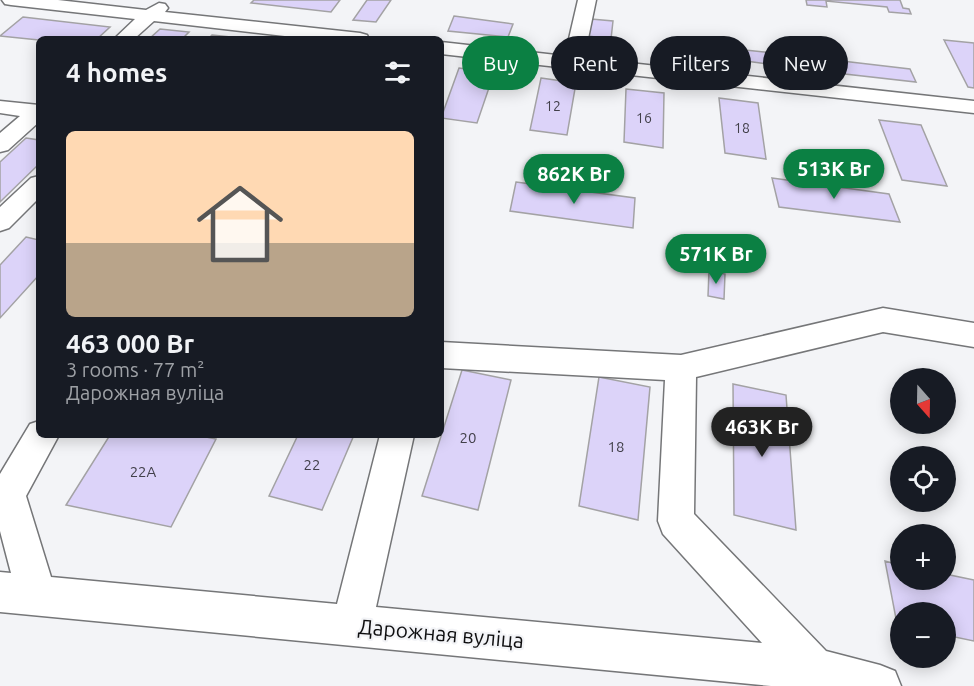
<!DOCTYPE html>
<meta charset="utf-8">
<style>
body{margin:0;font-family:Ubuntu,sans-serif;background:#242831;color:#f1f3f6;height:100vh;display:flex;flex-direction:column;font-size:22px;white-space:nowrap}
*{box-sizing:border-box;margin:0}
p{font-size:20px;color:#9ea1a6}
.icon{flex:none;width:33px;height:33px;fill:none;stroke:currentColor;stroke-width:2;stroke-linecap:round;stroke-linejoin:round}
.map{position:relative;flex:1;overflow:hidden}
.details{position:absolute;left:36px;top:36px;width:408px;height:402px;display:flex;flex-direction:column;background:#171b24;border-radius:9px;box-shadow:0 3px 15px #0003}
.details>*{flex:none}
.banner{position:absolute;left:462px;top:36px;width:422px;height:54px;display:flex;gap:12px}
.needle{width:39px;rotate:160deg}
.tools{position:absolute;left:890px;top:368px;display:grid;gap:12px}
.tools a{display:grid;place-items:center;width:66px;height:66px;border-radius:50%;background:#171b24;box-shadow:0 3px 15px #0003;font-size:30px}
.price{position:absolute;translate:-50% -51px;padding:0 14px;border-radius:21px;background:#0b8043;color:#fff;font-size:20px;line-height:39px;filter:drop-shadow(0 2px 3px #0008)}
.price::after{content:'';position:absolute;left:50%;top:36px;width:18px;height:14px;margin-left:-9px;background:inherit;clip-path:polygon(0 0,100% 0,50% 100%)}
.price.active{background:#222;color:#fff}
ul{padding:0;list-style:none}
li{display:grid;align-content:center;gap:12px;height:318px;padding:0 30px}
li+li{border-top:2px solid #363941}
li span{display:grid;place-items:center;height:186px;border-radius:9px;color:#555}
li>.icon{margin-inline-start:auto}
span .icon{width:108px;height:108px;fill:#fffc;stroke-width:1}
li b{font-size:26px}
h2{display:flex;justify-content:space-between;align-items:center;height:72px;padding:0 30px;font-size:26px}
.tag{padding:0 21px;border-radius:27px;background:#171b24;box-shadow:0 3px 15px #0003;font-size:21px;line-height:54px}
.tag.active{background:#0b8043;color:#fff}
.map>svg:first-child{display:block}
.building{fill:#dcd3f9;stroke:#a3a2a4;stroke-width:1.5}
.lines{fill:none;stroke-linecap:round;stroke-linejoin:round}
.minor-casing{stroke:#757678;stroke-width:3}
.minor{fill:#fff;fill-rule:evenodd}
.labels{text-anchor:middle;stroke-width:4.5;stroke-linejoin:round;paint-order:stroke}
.far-number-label{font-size:14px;fill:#42404a}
.number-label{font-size:15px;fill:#42404a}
.near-street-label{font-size:21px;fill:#0f0f10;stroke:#f3f4f7}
</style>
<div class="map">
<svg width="974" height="686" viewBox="0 0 974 686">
<rect width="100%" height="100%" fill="#f3f4f7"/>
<!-- building -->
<path class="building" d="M254,0H340L331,12L251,3Z
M367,0H391L376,22L353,20Z
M806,0H900L903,8L909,9L911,14L889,12L887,7L826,1L827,7L807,5Z
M454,16L513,24L508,37L448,31Z
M23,17L110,27L97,39L39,40L0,36Z
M591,19L613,21L611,39L588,36Z
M160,29L189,32L182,39H149Z
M212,35L250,39H208Z
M670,38L720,43L722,59L669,54Z
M944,40L974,43V88L968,87Z
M745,50L803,56L806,69L746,61Z
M842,61L910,69L916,82L845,74Z
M459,68L494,73L477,123L441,118Z
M541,78L576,83L567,135L530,130Z
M626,89L664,93L663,148L624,142Z
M719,98L758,103L766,159L725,153Z
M879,120L921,125L947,186L902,180Z
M26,138L39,140V164L0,202V162Z
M772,178L889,194L900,222L779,207Z
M516,182L635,198L633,228L510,211Z
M26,237L39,240V275L0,318V265Z
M709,271L725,274L724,299L708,296Z
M462,370L511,380L478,510L422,496Z
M599,377L650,387L638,520L579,506Z
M733,384L786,395L796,530L734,515Z
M110,435H196L216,439L171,527L66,505Z
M298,435H354L322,510L269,496Z
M885,561L900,565V579H945V574L974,580V641L945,635V612H900V625L897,624Z"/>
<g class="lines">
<defs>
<path id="minor" d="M2,0H58L146,10L159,3L165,4L168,8L165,12L360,33L367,35L369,39H311L154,21L134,39H114L135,19L11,5L5,4Z
M578,0H596L584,58L974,101V113L441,54V42L565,56Z
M0,101L39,105V122L8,150L0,152V133L20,116L0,113Z
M39,176V198L9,228L0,231V207L31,178Z
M883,308L974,323V347L883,332L696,377L694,514L826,651L880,665L895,671L901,686H771L0,612V572L11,573L0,531V474L30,424L39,421V435H59L26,496L51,577L337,604L380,435H414L376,607L762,643L663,534L658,521L665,380L441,368V342L681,355Z"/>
</defs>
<!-- minor casing -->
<use href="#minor" class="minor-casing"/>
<!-- minor -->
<use href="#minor" class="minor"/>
</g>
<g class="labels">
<!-- far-number labels -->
<g class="far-number-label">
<text x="553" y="111">12</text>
<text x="644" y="123">16</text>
<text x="742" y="133">18</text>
</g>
<!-- number labels -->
<g class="number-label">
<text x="468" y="443">20</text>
<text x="616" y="452">18</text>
<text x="312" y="470">22</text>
<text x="143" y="477">22А</text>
</g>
<!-- near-street labels -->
<g class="near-street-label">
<text transform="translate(441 634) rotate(5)" y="7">Дарожная вуліца</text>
</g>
</g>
</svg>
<div class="tools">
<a><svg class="needle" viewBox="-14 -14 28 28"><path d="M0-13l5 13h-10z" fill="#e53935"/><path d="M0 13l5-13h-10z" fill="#9ea1a6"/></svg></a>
<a><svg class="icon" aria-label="locate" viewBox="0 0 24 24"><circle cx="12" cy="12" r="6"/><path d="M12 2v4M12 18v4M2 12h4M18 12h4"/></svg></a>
<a>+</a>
<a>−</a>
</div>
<b class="price" style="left:834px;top:200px">513K Br</b>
<b class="price" style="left:574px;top:205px">862K Br</b>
<b class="price" style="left:716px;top:285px">571K Br</b>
<b class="price active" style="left:762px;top:458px">463K Br</b>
<div class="banner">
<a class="tag active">Buy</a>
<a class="tag">Rent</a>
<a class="tag">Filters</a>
<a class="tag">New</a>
</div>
<section class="details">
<h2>4 homes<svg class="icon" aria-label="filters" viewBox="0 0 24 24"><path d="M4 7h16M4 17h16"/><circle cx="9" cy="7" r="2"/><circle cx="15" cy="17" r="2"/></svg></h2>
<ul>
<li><span style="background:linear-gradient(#ffd9b3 60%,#b9a48a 0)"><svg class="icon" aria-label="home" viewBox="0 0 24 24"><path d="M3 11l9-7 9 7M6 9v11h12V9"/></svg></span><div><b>463 000 Br</b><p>3 rooms · 77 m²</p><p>Дарожная вуліца</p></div></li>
</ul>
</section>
</div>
